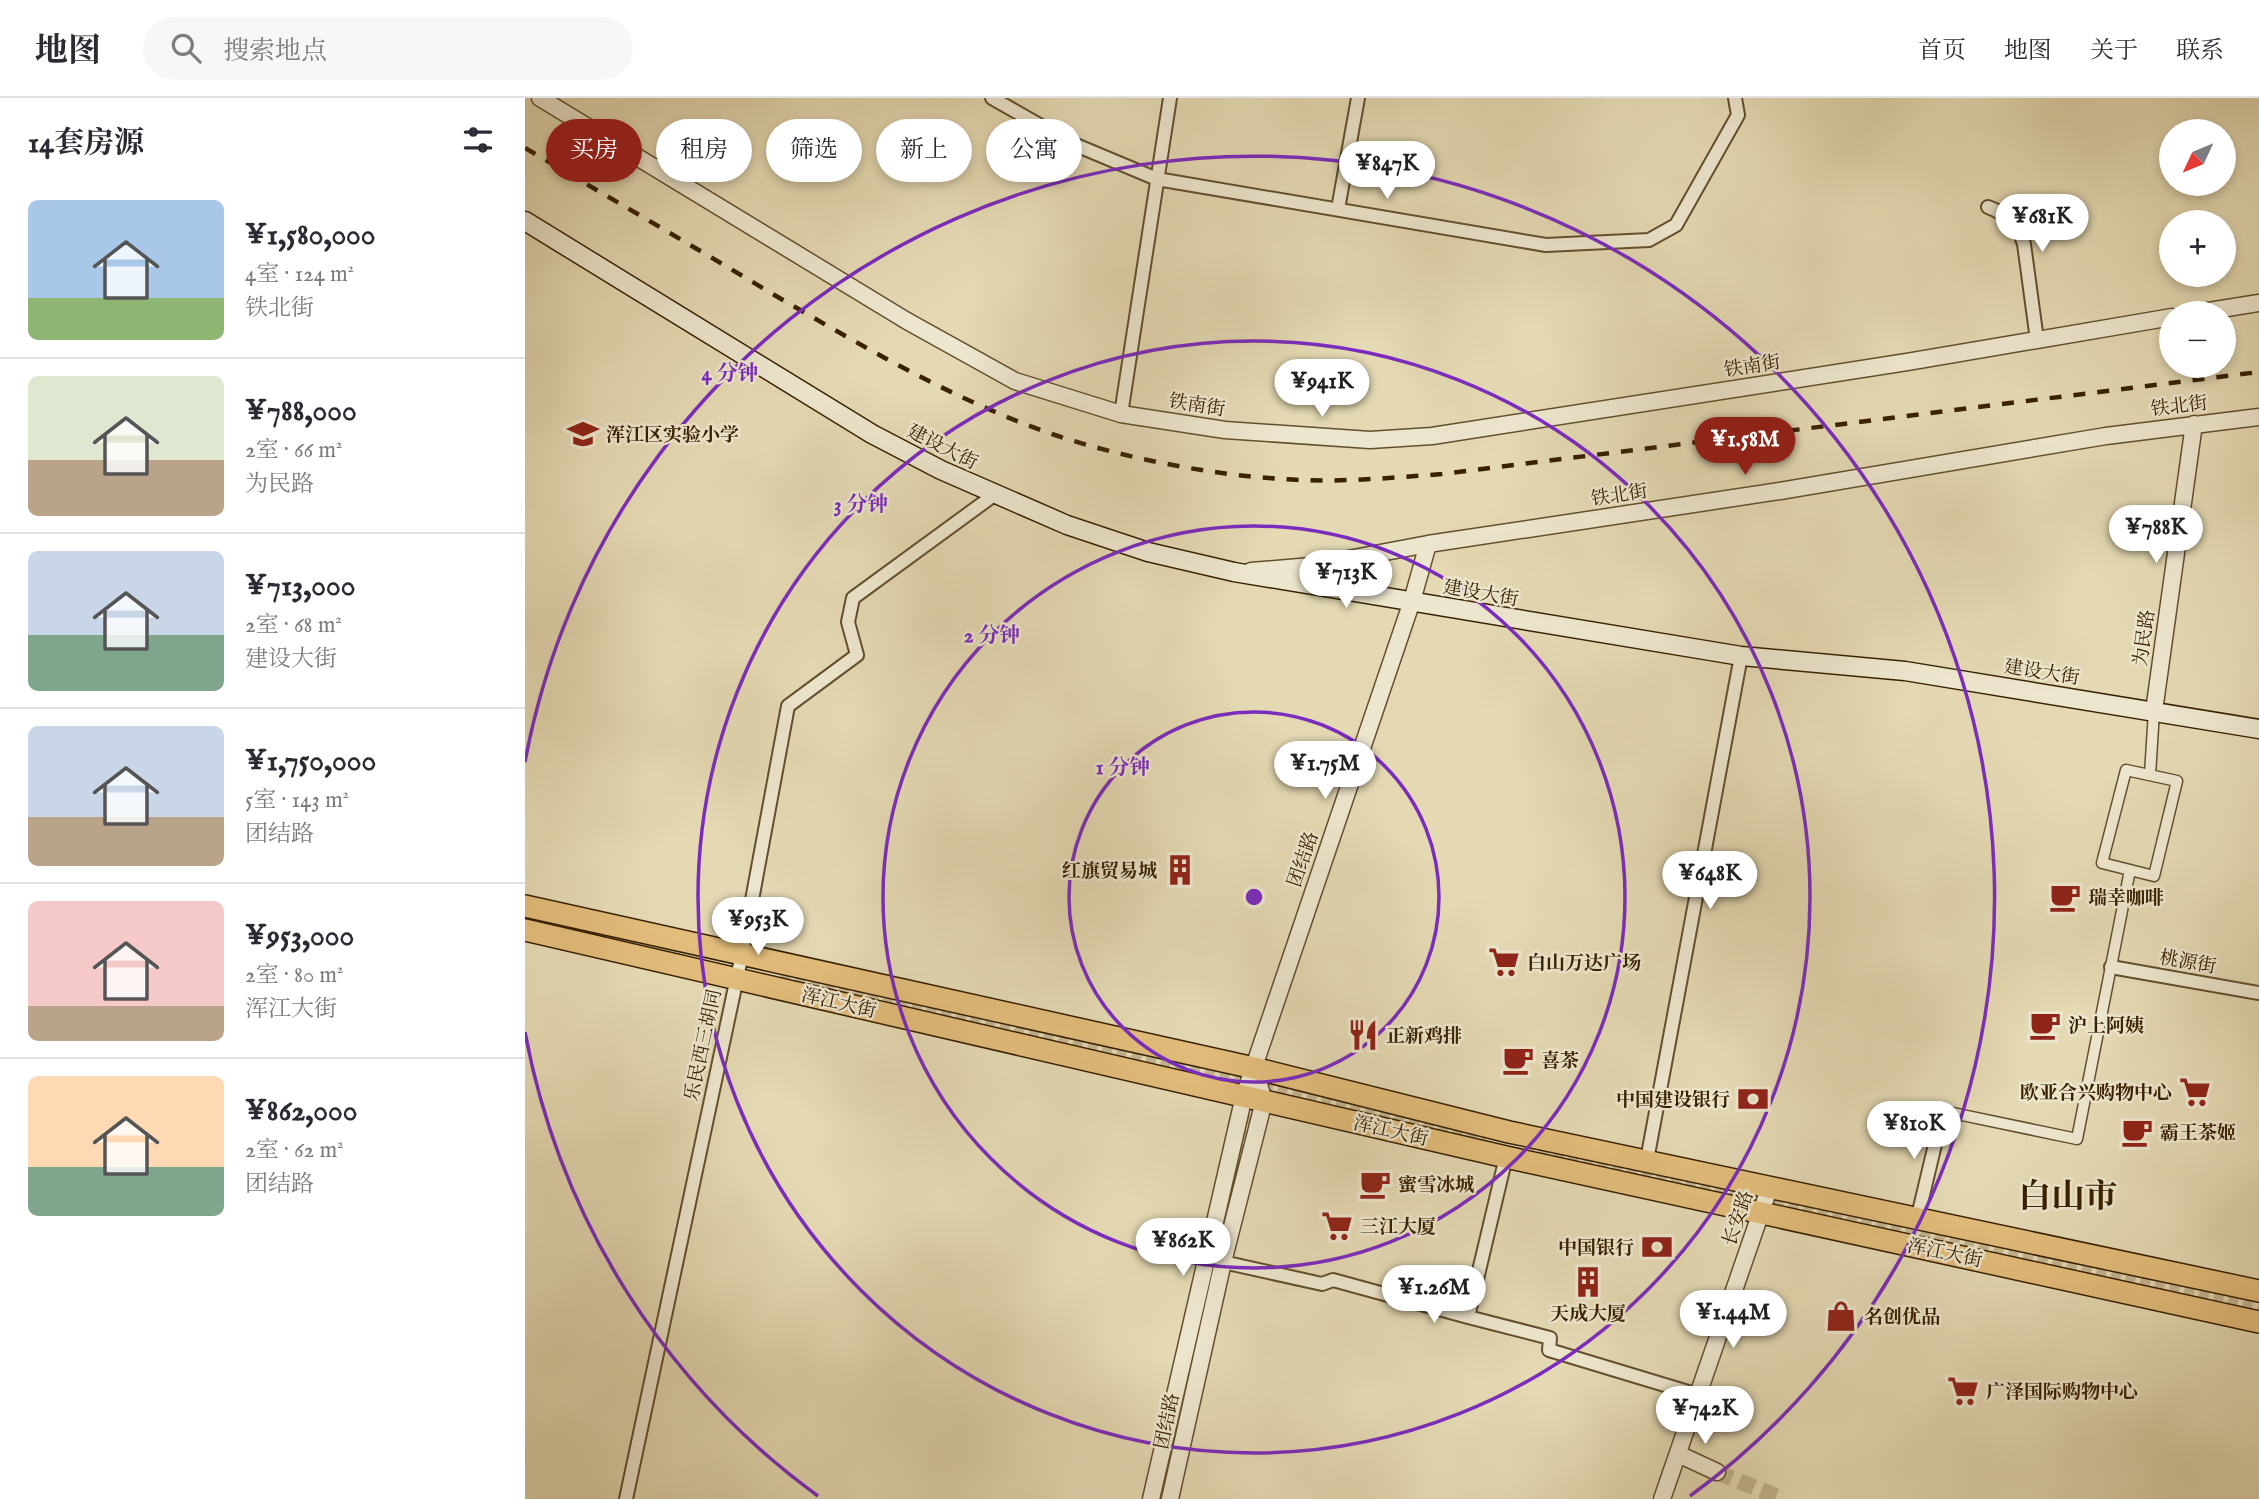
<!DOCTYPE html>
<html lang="zh">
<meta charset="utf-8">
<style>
body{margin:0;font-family:"IM FELL English","Noto Serif SC",serif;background:#f7f7f7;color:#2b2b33;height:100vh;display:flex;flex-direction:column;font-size:26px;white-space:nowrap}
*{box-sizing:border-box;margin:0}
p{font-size:23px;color:#7c7c81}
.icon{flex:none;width:38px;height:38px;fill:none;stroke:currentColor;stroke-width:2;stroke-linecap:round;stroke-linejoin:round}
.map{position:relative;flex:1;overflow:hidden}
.panel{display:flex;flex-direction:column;background:#fff;width:525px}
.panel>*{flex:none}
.hud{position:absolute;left:21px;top:21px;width:665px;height:63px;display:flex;gap:14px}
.needle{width:46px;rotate:226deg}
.fabs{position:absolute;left:1634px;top:21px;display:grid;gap:14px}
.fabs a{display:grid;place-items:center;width:77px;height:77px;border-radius:50%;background:#fff;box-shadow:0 4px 10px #0003;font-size:35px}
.price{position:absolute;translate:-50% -60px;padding:0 16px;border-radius:24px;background:#fff;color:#222;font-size:23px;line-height:46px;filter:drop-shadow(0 2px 4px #0008)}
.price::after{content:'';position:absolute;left:50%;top:42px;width:21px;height:16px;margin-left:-10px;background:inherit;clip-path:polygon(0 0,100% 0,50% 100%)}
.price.selected{background:#8f2418;color:#fff}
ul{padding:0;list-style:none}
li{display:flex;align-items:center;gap:21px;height:175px;padding:0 28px}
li+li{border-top:2px solid #e1e1e2}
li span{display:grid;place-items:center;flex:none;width:196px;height:140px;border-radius:10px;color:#555}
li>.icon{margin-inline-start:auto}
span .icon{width:84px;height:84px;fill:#fffc;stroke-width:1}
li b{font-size:30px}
h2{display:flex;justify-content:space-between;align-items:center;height:84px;padding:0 28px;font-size:30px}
.tag{padding:0 24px;border-radius:32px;background:#fff;box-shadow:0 4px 10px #0003;font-size:24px;line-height:63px}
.tag.selected{background:#8f2418;color:#fff}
header{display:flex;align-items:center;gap:42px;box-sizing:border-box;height:98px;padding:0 35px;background:#fff;border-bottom:2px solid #e1e1e2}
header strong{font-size:33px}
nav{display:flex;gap:38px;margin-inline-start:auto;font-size:24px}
.search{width:490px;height:63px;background:#f7f7f7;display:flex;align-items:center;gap:18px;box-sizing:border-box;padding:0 24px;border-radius:38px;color:#7c7c81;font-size:26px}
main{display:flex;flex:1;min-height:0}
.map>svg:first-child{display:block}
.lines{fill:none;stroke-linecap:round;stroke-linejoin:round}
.pedestrian-tunnel{stroke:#c2b48f;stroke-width:10;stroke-dasharray:10 5;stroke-linecap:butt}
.tertiary-tunnel{stroke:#c2b48f;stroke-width:16;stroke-dasharray:16 8;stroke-linecap:butt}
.pedestrian-casing{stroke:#634f2d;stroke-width:13}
.minor-casing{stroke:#634f2d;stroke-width:16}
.tertiary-casing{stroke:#634f2d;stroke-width:19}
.secondary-casing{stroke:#382100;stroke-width:21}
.primary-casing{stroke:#382100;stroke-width:24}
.pedestrian{stroke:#ede6ce;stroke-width:10}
.minor{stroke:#ede6ce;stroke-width:12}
.tertiary{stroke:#ede6ce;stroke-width:16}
.secondary{stroke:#ede6ce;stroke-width:18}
.primary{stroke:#e2bc7a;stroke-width:21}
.rail{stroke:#382100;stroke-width:4.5;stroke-dasharray:12 12;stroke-linecap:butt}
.ring{fill:none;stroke:#7b2cbf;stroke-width:3.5}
.labels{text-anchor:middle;stroke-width:5;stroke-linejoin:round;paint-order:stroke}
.street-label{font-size:19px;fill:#382100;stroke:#ede6ce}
.poi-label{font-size:19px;font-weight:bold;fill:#382100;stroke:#ede6ce;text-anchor:start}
.town-label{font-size:33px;font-weight:bold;fill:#382100;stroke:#ede6ce}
.centre{fill:#7b2cbf;stroke:#ede6ce;stroke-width:3.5}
.ring-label{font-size:21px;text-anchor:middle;font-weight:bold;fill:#7b2cbf;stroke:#ede6ce;stroke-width:5;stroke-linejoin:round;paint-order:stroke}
</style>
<header>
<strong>地图</strong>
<div class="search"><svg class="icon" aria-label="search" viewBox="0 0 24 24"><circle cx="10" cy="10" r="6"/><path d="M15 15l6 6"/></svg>搜索地点</div>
<nav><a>首页</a><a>地图</a><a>关于</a><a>联系</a></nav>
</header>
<main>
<section class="panel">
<h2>14套房源<svg class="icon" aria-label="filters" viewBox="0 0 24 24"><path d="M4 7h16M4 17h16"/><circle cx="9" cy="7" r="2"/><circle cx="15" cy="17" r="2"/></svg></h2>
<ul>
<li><span style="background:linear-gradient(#a9c7e8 70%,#8fb573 0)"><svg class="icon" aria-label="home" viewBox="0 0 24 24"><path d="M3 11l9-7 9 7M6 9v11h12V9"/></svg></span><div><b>¥1,580,000</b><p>4室 · 124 m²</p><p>铁北街</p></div></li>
<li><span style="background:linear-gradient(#dfe7d0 60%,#b9a48a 0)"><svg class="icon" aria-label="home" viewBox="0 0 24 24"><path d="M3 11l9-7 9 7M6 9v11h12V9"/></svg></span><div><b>¥788,000</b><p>2室 · 66 m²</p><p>为民路</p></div></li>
<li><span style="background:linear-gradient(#c9d6e8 60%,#7fa58c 0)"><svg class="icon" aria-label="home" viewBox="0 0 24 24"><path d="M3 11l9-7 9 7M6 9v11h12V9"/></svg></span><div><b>¥713,000</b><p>2室 · 68 m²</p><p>建设大街</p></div></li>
<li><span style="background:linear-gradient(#c9d6e8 65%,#b9a48a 0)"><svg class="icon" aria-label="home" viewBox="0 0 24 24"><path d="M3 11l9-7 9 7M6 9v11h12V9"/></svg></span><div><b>¥1,750,000</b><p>5室 · 143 m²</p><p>团结路</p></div></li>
<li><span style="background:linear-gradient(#f6c9c9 75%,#b9a48a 0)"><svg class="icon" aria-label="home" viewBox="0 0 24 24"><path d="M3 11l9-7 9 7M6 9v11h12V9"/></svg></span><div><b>¥953,000</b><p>2室 · 80 m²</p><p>浑江大街</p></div></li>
<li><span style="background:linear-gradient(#ffd9b3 65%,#7fa58c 0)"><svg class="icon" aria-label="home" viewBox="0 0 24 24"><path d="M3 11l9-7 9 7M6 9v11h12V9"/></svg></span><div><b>¥862,000</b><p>2室 · 62 m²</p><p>团结路</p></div></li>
</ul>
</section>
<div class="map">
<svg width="1734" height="1401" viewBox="0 0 1734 1401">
<rect width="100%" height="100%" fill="#e4d9b3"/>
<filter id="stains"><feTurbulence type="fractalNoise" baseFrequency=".00286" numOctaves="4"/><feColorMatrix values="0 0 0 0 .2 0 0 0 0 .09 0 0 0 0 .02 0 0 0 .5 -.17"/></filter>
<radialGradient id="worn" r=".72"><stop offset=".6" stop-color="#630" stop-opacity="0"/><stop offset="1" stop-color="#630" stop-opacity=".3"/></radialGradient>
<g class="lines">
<!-- pedestrian-tunnel -->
<path class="pedestrian-tunnel" d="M255,880L961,1039
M1000,1048L1357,1130L1734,1210
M695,1144L728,999"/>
<!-- tertiary-tunnel -->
<path class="tertiary-tunnel" d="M1192,1374L1258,1401"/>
<defs>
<path id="pedestrian" d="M1601,672L1652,683L1629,778L1577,765Z
M1625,677L1629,613
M1418,1013L1552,1041L1605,772"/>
<path id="minor" d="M467,0L546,45L632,81L1021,147L1124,142L1151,127L1213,17L1210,0
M1463,109C1482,116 1493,127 1499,146L1512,242
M813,111L833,0
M596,316L645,0
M1586,869L1734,895
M1122,1062L1216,558
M1392,1122L1418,1013
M698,1164L797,1186L808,1182L943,1219L981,1059
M943,1219L1025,1240L1024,1252L1173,1297
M101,1401L217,856L263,608L332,557L323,524L328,500L469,397"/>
<path id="tertiary" d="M15,0L382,223L490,283L596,316L700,332L845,342L907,338L1382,264L1647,219
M1671,215L1734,205
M726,473L786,468L903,446L1255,393L1581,338L1734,319
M1629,613L1669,326
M1153,1356L1192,1374
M626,1401L719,998L887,503L903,446
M645,1401L698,1164L739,1003L729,970
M1137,1401L1244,1091"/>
<path id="secondary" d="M0,123L347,336L416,372L542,427L623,454L709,474L1216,558L1380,573L1734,631"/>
<path id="primary" d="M0,808L729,970L984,1034L1734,1193
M0,832L981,1059L1734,1224"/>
</defs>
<!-- pedestrian casing -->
<use href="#pedestrian" class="pedestrian-casing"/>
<!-- minor casing -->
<use href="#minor" class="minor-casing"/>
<!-- tertiary casing -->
<use href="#tertiary" class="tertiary-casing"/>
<!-- secondary casing -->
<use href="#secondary" class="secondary-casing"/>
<!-- primary casing -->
<use href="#primary" class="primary-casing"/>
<!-- pedestrian -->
<use href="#pedestrian" class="pedestrian"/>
<!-- minor -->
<use href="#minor" class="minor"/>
<!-- tertiary -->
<use href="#tertiary" class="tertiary"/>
<!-- secondary -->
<use href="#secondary" class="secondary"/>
<!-- primary -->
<use href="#primary" class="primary"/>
<!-- rail -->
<path class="rail" d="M0,50C82,98 164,146 246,195C337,248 430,303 530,337C599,360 686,377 758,381C811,385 864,380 917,376L1734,274"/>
</g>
<!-- distance rings -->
<g class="ring">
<circle cx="729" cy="799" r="185"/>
<circle cx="729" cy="799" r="371"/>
<circle cx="729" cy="799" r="556"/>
<path d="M293 1398A741 741 0 0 1 0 934M0 664A741 741 0 1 1 1165 1398"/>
</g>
<!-- icons -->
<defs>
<symbol id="school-bare" viewBox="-9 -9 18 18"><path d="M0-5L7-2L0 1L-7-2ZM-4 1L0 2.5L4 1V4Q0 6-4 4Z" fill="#8f2418" stroke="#ede6ce" stroke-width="2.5" paint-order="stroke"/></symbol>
<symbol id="building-bare" viewBox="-9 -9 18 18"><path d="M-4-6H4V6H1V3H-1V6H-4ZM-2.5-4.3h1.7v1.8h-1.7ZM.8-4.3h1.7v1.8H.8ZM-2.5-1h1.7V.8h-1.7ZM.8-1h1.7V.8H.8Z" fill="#8f2418" stroke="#ede6ce" stroke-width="2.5" paint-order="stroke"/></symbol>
<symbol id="cafe-bare" viewBox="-9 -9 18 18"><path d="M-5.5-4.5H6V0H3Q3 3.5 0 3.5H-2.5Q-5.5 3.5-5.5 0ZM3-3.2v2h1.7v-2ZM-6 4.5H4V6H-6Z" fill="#8f2418" stroke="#ede6ce" stroke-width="2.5" paint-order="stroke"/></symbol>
<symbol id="supermarket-bare" viewBox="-9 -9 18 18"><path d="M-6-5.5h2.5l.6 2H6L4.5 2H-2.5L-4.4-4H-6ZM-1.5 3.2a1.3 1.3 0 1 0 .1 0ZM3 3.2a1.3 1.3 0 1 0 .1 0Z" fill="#8f2418" stroke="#ede6ce" stroke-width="2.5" paint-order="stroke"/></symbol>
<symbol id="restaurant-bare" viewBox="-9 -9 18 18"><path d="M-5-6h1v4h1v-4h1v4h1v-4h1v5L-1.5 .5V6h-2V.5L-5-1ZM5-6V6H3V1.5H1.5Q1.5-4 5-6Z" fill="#8f2418" stroke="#ede6ce" stroke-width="2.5" paint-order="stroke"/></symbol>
<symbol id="bank-bare" viewBox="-9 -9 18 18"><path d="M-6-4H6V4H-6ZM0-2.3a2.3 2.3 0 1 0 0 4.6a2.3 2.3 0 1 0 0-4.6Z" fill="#8f2418" stroke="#ede6ce" stroke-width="2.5" paint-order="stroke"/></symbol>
<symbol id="shop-bare" viewBox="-9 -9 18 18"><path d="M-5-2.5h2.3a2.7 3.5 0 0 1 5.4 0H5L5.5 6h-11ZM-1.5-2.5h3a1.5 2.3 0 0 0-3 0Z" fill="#8f2418" stroke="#ede6ce" stroke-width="2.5" paint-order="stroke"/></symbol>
</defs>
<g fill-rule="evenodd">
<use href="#school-bare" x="36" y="314" width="44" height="44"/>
<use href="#building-bare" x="633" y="750" width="44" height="44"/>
<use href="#cafe-bare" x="1518" y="777" width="44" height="44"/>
<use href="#supermarket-bare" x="957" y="842" width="44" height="44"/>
<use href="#cafe-bare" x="1498" y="905" width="44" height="44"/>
<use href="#restaurant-bare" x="816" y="915" width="44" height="44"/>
<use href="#cafe-bare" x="971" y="940" width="44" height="44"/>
<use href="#supermarket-bare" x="1648" y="972" width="44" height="44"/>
<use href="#bank-bare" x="1206" y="979" width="44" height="44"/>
<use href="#cafe-bare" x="1590" y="1012" width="44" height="44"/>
<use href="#cafe-bare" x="828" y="1064" width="44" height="44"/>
<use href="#supermarket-bare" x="790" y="1106" width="44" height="44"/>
<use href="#bank-bare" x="1110" y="1127" width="44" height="44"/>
<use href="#building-bare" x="1041" y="1162" width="44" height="44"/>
<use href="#shop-bare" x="1294" y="1196" width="44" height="44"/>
<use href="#supermarket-bare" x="1416" y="1271" width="44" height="44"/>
</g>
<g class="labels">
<!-- street labels -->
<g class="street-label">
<text transform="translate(1227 267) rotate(-9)" y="7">铁南街</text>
<text transform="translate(672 306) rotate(9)" y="7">铁南街</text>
<text transform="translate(1654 307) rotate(-7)" y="7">铁北街</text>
<text transform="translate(418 348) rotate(27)" y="7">建设大街</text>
<text transform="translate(1094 396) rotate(-9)" y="7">铁北街</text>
<text transform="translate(956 494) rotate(10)" y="7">建设大街</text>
<text transform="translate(1618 540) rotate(-82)" y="7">为民路</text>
<text transform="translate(1517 573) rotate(9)" y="7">建设大街</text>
<text transform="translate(777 761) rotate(-71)" y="7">团结路</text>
<text transform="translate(1663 863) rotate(10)" y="7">桃源街</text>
<text transform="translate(314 904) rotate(13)" y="7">浑江大街</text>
<text transform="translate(177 947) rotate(-78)" y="7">乐民西三胡同</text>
<text transform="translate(866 1032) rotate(13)" y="7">浑江大街</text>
<text transform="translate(1212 1120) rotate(-71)" y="7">长安路</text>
<text transform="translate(1420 1154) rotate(12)" y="7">浑江大街</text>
<text transform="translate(641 1323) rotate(-78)" y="7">团结路</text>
</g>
<!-- poi labels -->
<g class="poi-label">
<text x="81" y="343">浑江区实验小学</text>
<text x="632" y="779" text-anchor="end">红旗贸易城</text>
<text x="1563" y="806">瑞幸咖啡</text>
<text x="1002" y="871">白山万达广场</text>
<text x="1543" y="934">沪上阿姨</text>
<text x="861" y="944">正新鸡排</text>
<text x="1016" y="969">喜茶</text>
<text x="1647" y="1001" text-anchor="end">欧亚合兴购物中心</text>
<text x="1205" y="1008" text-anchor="end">中国建设银行</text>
<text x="1635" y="1041">霸王茶姬</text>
<text x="873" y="1093">蜜雪冰城</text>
<text x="835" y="1135">三江大厦</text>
<text x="1109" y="1156" text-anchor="end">中国银行</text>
<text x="1063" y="1222" text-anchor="middle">天成大厦</text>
<text x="1339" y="1225">名创优品</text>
<text x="1461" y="1300">广泽国际购物中心</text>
</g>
<!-- town labels -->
<g class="town-label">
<text x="1543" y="1109">白山市</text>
</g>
</g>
<circle cx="729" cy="799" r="10" class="centre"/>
<g class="ring-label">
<text x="205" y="282">4 分钟</text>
<text x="336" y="413">3 分钟</text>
<text x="467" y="544">2 分钟</text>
<text x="598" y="676">1 分钟</text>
</g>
<rect width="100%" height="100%" filter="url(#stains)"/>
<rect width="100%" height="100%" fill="url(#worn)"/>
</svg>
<div class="fabs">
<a><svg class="needle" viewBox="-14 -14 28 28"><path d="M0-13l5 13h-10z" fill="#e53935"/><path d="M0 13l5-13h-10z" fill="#7c7c81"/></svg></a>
<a>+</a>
<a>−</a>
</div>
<b class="price" style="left:862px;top:103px">¥847K</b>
<b class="price" style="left:1517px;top:156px">¥681K</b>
<b class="price" style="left:797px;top:321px">¥941K</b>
<b class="price selected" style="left:1220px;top:379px">¥1.58M</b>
<b class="price" style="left:1631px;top:467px">¥788K</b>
<b class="price" style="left:821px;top:512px">¥713K</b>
<b class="price" style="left:800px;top:703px">¥1.75M</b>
<b class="price" style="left:1185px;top:813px">¥648K</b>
<b class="price" style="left:233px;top:859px">¥953K</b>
<b class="price" style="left:1389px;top:1063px">¥810K</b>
<b class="price" style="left:658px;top:1180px">¥862K</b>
<b class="price" style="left:909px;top:1227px">¥1.26M</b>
<b class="price" style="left:1208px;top:1252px">¥1.44M</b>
<b class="price" style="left:1180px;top:1348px">¥742K</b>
<div class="hud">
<a class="tag selected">买房</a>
<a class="tag">租房</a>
<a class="tag">筛选</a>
<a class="tag">新上</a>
<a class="tag">公寓</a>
</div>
</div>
</main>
